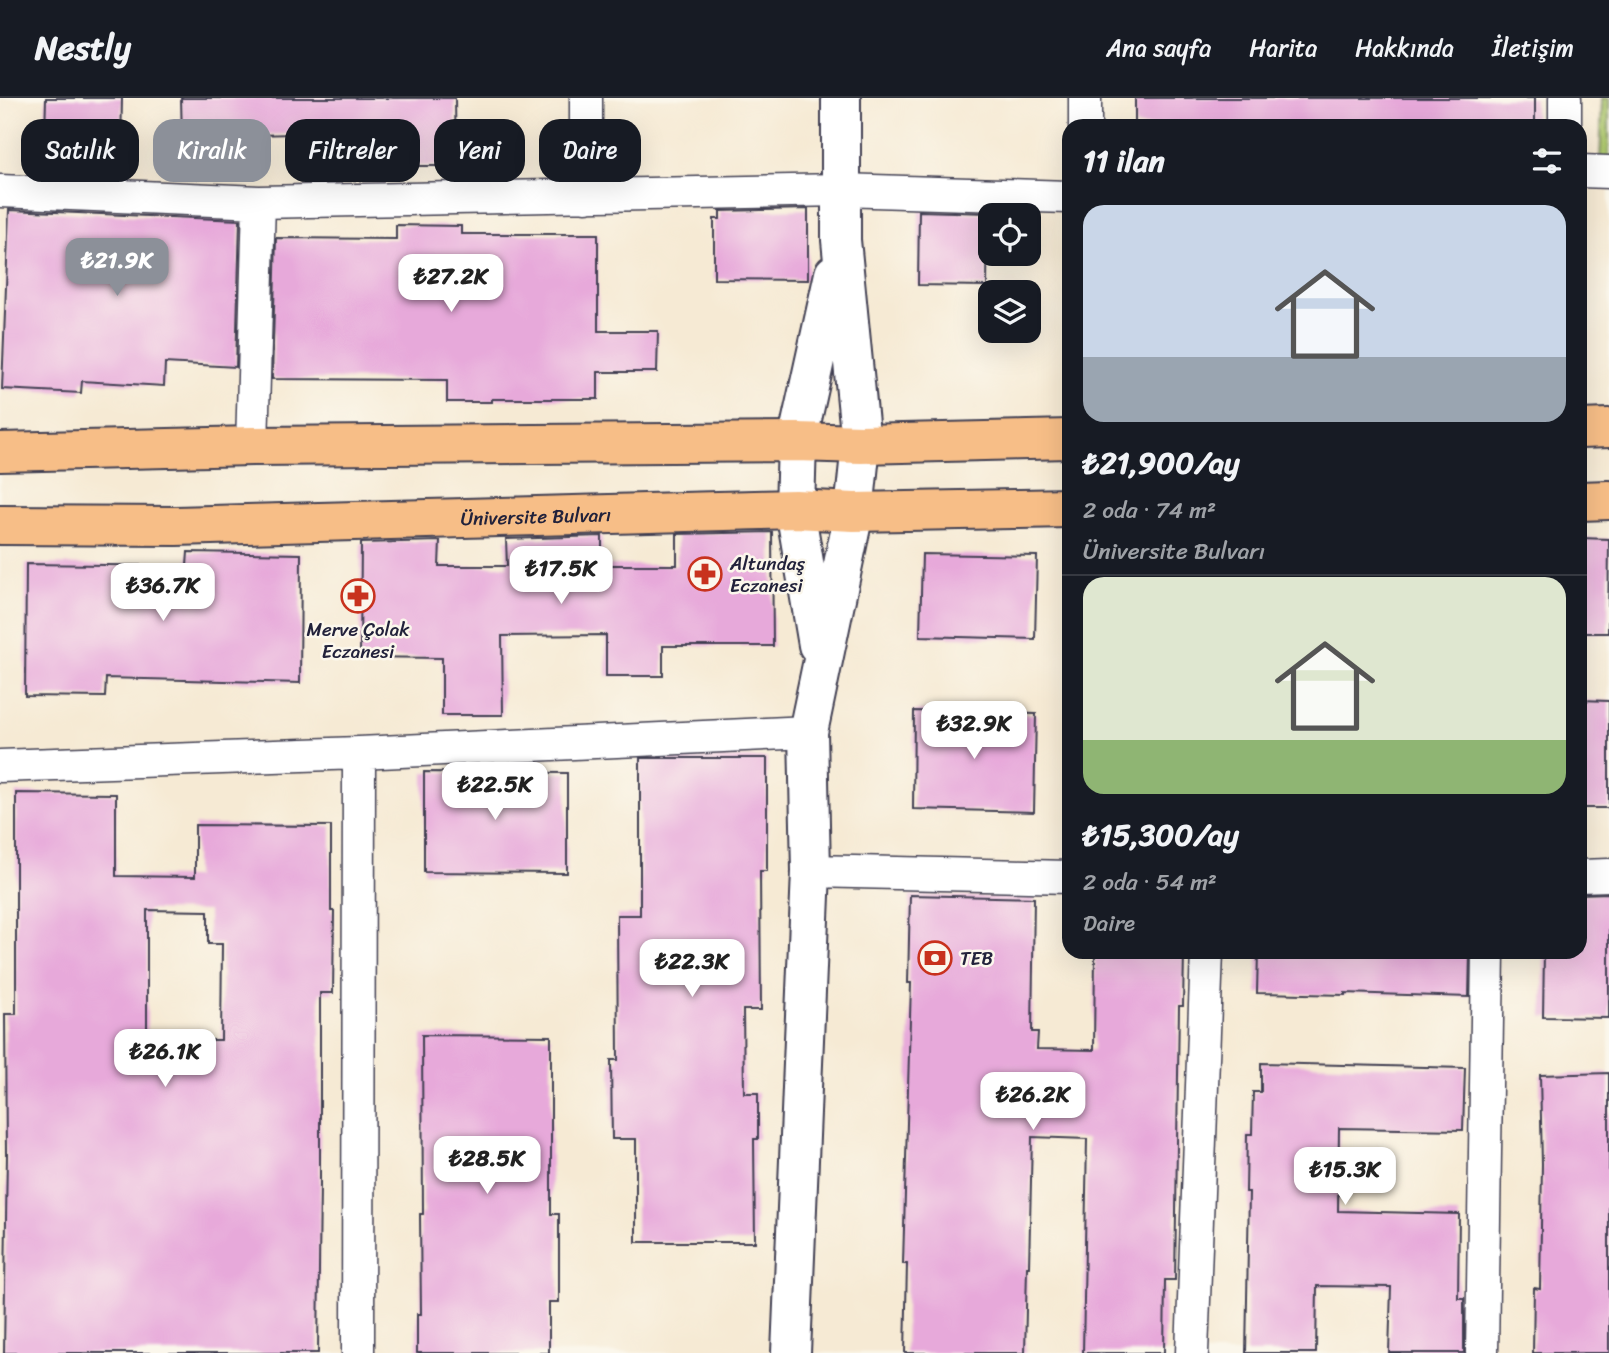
<!DOCTYPE html>
<html lang="tr">
<meta charset="utf-8">
<style>
body{margin:0;font-family:Sriracha,sans-serif;background:#20242c;color:#f1f3f6;height:100vh;display:flex;flex-direction:column;font-size:26px;white-space:nowrap}
*{box-sizing:border-box;margin:0}
p{font-size:23px;color:#9ea1a6}
.icon{flex:none;width:38px;height:38px;fill:none;stroke:currentColor;stroke-width:2;stroke-linecap:round;stroke-linejoin:round}
.map{position:relative;flex:1;overflow:hidden}
.drawer{position:absolute;left:1062px;top:21px;width:525px;height:840px;display:flex;flex-direction:column;background:#171b24;border-radius:21px;box-shadow:0 7px 28px #0002}
.drawer>*{flex:none}
.top-card{position:absolute;left:21px;top:21px;width:665px;height:63px;display:flex;gap:14px}
.fabs{position:absolute;left:978px;top:105px;display:grid;gap:14px}
.fabs a{display:grid;place-items:center;width:63px;height:63px;border-radius:14px;background:#171b24;box-shadow:0 7px 28px #0002;font-size:35px}
.price{position:absolute;translate:-50% -60px;padding:0 16px;border-radius:14px;background:#fff;color:#222;font-size:23px;line-height:46px;filter:drop-shadow(0 2px 4px #0008)}
.price::after{content:'';position:absolute;left:50%;top:42px;width:21px;height:16px;margin-left:-10px;background:inherit;clip-path:polygon(0 0,100% 0,50% 100%)}
.price.active{background:#8c9099;color:#fff}
ul{padding:0;list-style:none}
li{display:grid;align-content:center;gap:14px;height:371px;padding:0 21px}
li+li{border-top:2px solid #363941}
li span{display:grid;place-items:center;height:217px;border-radius:21px;color:#555}
li>.icon{margin-inline-start:auto}
span .icon{width:126px;height:126px;fill:#fffc;stroke-width:1}
li b{font-size:30px}
h2{display:flex;justify-content:space-between;align-items:center;height:84px;padding:0 21px;font-size:30px}
.tag{padding:0 24px;border-radius:21px;background:#171b24;box-shadow:0 7px 28px #0002;font-size:24px;line-height:63px}
.tag.active{background:#8c9099;color:#fff}
header{display:flex;align-items:center;gap:42px;box-sizing:border-box;height:98px;padding:0 35px;background:#171b24;border-bottom:2px solid #363941}
header strong{font-size:33px}
nav{display:flex;gap:38px;margin-inline-start:auto;font-size:24px}
.map>svg:first-child{display:block}
.green{fill:#acc66c;stroke:#677454;stroke-width:2}
.building{fill:#e7a9da;fill-rule:evenodd}
.lines{fill:none;stroke-linecap:round;stroke-linejoin:round}
.minor-casing{stroke:#424052;stroke-width:35}
.tertiary-casing{stroke:#424052;stroke-width:42}
.primary-casing{stroke:#424052;stroke-width:42}
.minor{stroke:#fff;stroke-width:32}
.tertiary{stroke:#fff;stroke-width:38}
.primary{stroke:#f7be87;stroke-width:38}
.labels{text-anchor:middle;stroke-width:5;stroke-linejoin:round;paint-order:stroke}
.street-label{font-size:19px;fill:#22223b;stroke:#fbf7ec}
.poi-label{font-size:19px;fill:#22223b;stroke:#fbf7ec;text-anchor:start}
</style>
<header>
<strong>Nestly</strong>
<nav><a>Ana sayfa</a><a>Harita</a><a>Hakkında</a><a>İletişim</a></nav>
</header>
<div class="map">
<svg width="1609" height="1255" viewBox="0 0 1609 1255">
<rect width="100%" height="100%" fill="#fbf7ec"/>
<filter id="ink" filterUnits="userSpaceOnUse"><feTurbulence type="fractalNoise" baseFrequency=".0143" numOctaves="2"/><feDisplacementMap in="SourceGraphic" scale="14" xChannelSelector="R" yChannelSelector="G"/><feConvolveMatrix kernelMatrix="1 2 1 2 8 2 1 2 1" color-interpolation-filters="sRGB"/></filter>
<filter id="wash" filterUnits="userSpaceOnUse"><feTurbulence type="fractalNoise" baseFrequency=".00686" numOctaves="4" result="noise"/><feDisplacementMap in="SourceGraphic" scale="28" xChannelSelector="R" yChannelSelector="G"/><feGaussianBlur stdDeviation="1.57" result="paint"/><feColorMatrix in="noise" values="0 0 0 0 0 0 0 0 0 0 0 0 0 0 0 0 0 1.4 0 .05"/><feComposite in="paint" operator="in"/></filter>
<g filter="url(#wash)">
<rect width="100%" height="100%" fill="#f6ead4"/>
<!-- green -->
<path class="green" d="M1602,0H1609V68H1600Z"/>
<g id="blocks">
<!-- building -->
<path class="building" d="M46,0H122L121,50L92,49L89,78L44,76Z
M181,0H455L456,68H416V55H293V36L182,39Z
M1135,0H1535V28H1135Z
M808,111V182L714,181V121H720V113Z
M9,112L240,122L236,269L165,265L164,288L82,283L81,295L2,291Z
M919,113L988,115L987,188L918,187Z
M396,127L461,128V136H598V233H658L657,274H598V301H492V304H447V282L272,281L276,140L396,141Z
M772,434L773,548H663V578H606V537L502,538L503,617H442V560L360,559L361,445L440,443L439,468H507L506,441L602,438V467H677V436Z
M1580,440L1609,441L1608,535H1580Z
M188,454L301,456L300,585L106,580L105,599L25,598L26,466L187,468Z
M922,456L1037,458L1035,541L920,538Z
M1580,602L1609,603V710H1580Z
M914,613L1036,616L1034,714L913,711Z
M640,660H767V773H760L761,912H743L744,995H758V1041H754L755,1144H636V1041H612L611,962H618L617,817H640Z
M424,674L567,675V775L424,774Z
M16,695L116,696V778L195,779V727L331,728V813H334L333,895H320V1086L318,1255H4L7,1056H6L5,916H16ZM147,812L208,813V846H222L221,942H147Z
M1609,795V920L1543,919L1544,854H1580V796Z
M910,797L1034,800L1032,934H1038L1037,951L1094,952L1095,854H1184L1183,908H1179L1175,1182H1165L1164,1255H1083L1087,1041L1032,1039L1029,1169H1027L1025,1255H905L907,1166H903L911,885H908Z
M1258,854H1470L1469,899L1345,895V897L1257,895Z
M422,937L551,938V1116H559V1204H549V1255H417V1216H421L420,1116H423Z
M1261,965L1465,970L1463,1032L1339,1030L1338,1113L1459,1116L1458,1200H1464V1255H1389L1391,1189L1317,1188L1316,1255H1246L1249,1094H1246L1247,1036H1252L1253,994H1261Z
M1609,975V1255H1533L1534,1190L1540,1191L1542,1066L1540,977Z"/>
</g>
</g>
<g filter="url(#ink)">
<use href="#blocks" fill-opacity="0" stroke="#424052" stroke-width="2"/>
<g class="lines">
<defs>
<path id="minor" d="M586,0V98
M1085,28V0
M1565,28V0
M1580,73L1609,74
M0,93L259,104
M252,348L259,104L841,92L1069,99
M0,668L359,655L808,634
M811,773L1069,779
M1580,778L1609,777
M358,1255L359,655
M1192,1255L1207,854
M1482,1255L1488,854"/>
<path id="tertiary" d="M818,547L795,411L797,344L834,176
M791,1255L811,773L808,634L854,414L861,346L841,142V0"/>
<g id="primary">
<path d="M1580,331L1609,330"/>
<path d="M0,354L252,348L797,344L861,346L1069,341"/>
<path d="M1580,403L1609,402"/>
<path id="s1" d="M0,427L176,428L795,411L854,414L1069,410"/>
</g>
</defs>
<!-- minor casing -->
<use href="#minor" class="minor-casing"/>
<!-- tertiary casing -->
<use href="#tertiary" class="tertiary-casing"/>
<!-- primary casing -->
<use href="#primary" class="primary-casing"/>
<!-- minor -->
<use href="#minor" class="minor"/>
<!-- tertiary -->
<use href="#tertiary" class="tertiary"/>
<!-- primary -->
<use href="#primary" class="primary"/>
</g>
</g>
<!-- icons -->
<defs>
<symbol id="pharmacy-ring" viewBox="-11 -11 22 22"><circle r="9.5" fill="#fbf7ec" stroke="#c8321e" stroke-width="1.5"/><path d="M-2-6h4v4h4v4h-4v4h-4v-4h-4v-4h4Z" fill="#c8321e"/></symbol>
<symbol id="bank-ring" viewBox="-11 -11 22 22"><circle r="9.5" fill="#fbf7ec" stroke="#c8321e" stroke-width="1.5"/><path d="M-6-4H6V4H-6ZM0-2.3a2.3 2.3 0 1 0 0 4.6a2.3 2.3 0 1 0 0-4.6Z" fill="#c8321e"/></symbol>
</defs>
<g fill-rule="evenodd">
<use href="#pharmacy-ring" x="686" y="457" width="38" height="38"/>
<use href="#pharmacy-ring" x="339" y="479" width="38" height="38"/>
<use href="#bank-ring" x="916" y="841" width="38" height="38"/>
</g>
<g class="labels">
<!-- street labels -->
<g class="street-label">
<text dy="7" stroke="none"><textPath href="#s1" startOffset="536">Üniversite Bulvarı</textPath></text>
</g>
<!-- poi labels -->
<g class="poi-label">
<text x="730" y="472">Altundaş<tspan x="730" dy="22">Eczanesi</tspan></text>
<text x="358" y="538" text-anchor="middle">Merve Çolak<tspan x="358" dy="22">Eczanesi</tspan></text>
<text x="960" y="867">TEB</text>
</g>
</g>
</svg>
<div class="fabs">
<a><svg class="icon" aria-label="locate" viewBox="0 0 24 24"><circle cx="12" cy="12" r="6"/><path d="M12 2v4M12 18v4M2 12h4M18 12h4"/></svg></a>
<a><svg class="icon" aria-label="layers" viewBox="0 0 24 24"><path d="M12 4l9 5-9 5-9-5zM3 14l9 5 9-5"/></svg></a>
</div>
<b class="price active" style="left:117px;top:200px">₺21.9K</b>
<b class="price" style="left:451px;top:216px">₺27.2K</b>
<b class="price" style="left:561px;top:508px">₺17.5K</b>
<b class="price" style="left:163px;top:525px">₺36.7K</b>
<b class="price" style="left:974px;top:663px">₺32.9K</b>
<b class="price" style="left:495px;top:724px">₺22.5K</b>
<b class="price" style="left:692px;top:901px">₺22.3K</b>
<b class="price" style="left:165px;top:991px">₺26.1K</b>
<b class="price" style="left:1033px;top:1034px">₺26.2K</b>
<b class="price" style="left:487px;top:1098px">₺28.5K</b>
<b class="price" style="left:1345px;top:1109px">₺15.3K</b>
<div class="top-card">
<a class="tag">Satılık</a>
<a class="tag active">Kiralık</a>
<a class="tag">Filtreler</a>
<a class="tag">Yeni</a>
<a class="tag">Daire</a>
</div>
<section class="drawer">
<h2>11 ilan<svg class="icon" aria-label="filters" viewBox="0 0 24 24"><path d="M4 7h16M4 17h16"/><circle cx="9" cy="7" r="2"/><circle cx="15" cy="17" r="2"/></svg></h2>
<ul>
<li><span style="background:linear-gradient(#c9d6e8 70%,#9aa5b1 0)"><svg class="icon" aria-label="home" viewBox="0 0 24 24"><path d="M3 11l9-7 9 7M6 9v11h12V9"/></svg></span><div><b>₺21,900/ay</b><p>2 oda · 74 m²</p><p>Üniversite Bulvarı</p></div></li>
<li><span style="background:linear-gradient(#dfe7d0 75%,#8fb573 0)"><svg class="icon" aria-label="home" viewBox="0 0 24 24"><path d="M3 11l9-7 9 7M6 9v11h12V9"/></svg></span><div><b>₺15,300/ay</b><p>2 oda · 54 m²</p><p>Daire</p></div></li>
</ul>
</section>
</div>
